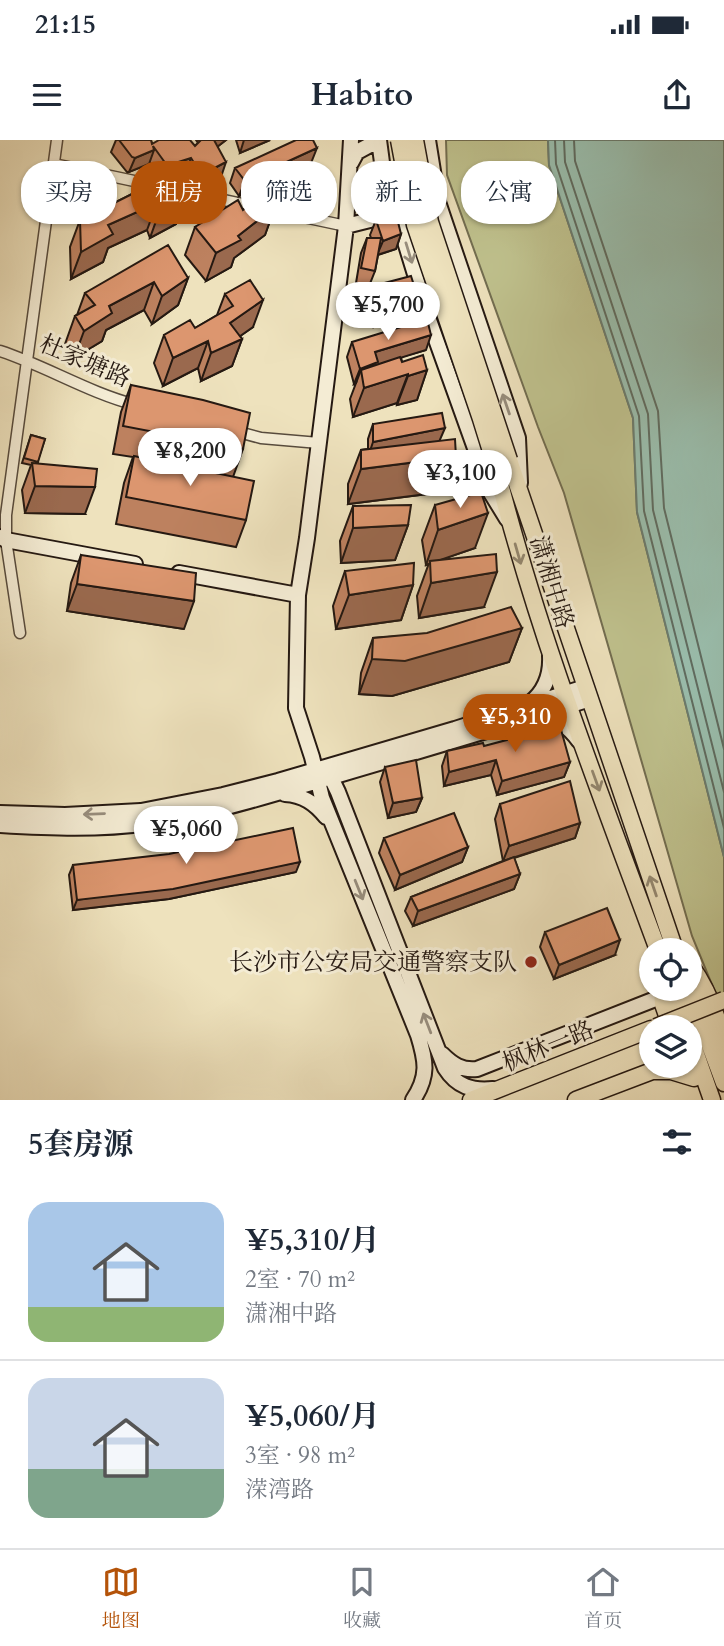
<!DOCTYPE html>
<html lang="zh">
<meta charset="utf-8">
<style>
body{margin:0;font-family:Cardo,"Noto Serif SC",serif;background:#f6f6f7;color:#1f2937;height:100vh;display:flex;flex-direction:column;font-size:26px;white-space:nowrap}
*{box-sizing:border-box;margin:0}
p{font-size:23px;color:#747a83}
.icon{flex:none;width:38px;height:38px;fill:none;stroke:currentColor;stroke-width:2;stroke-linecap:round;stroke-linejoin:round}
.map{position:relative;height:960px;overflow:hidden}
.side{display:flex;flex-direction:column;background:#fff;flex:1}
.side>*{flex:none}
.guide{position:absolute;left:21px;top:21px;width:682px;height:63px;display:flex;gap:14px}
.tools{position:absolute;left:639px;top:798px;display:grid;gap:14px}
.tools a{display:grid;place-items:center;width:63px;height:63px;border-radius:50%;background:#fff;box-shadow:0 2px 5px #0004;font-size:35px}
.price{position:absolute;translate:-50% -60px;padding:0 16px;border-radius:24px;background:#fff;color:#222;font-size:23px;line-height:46px;filter:drop-shadow(0 2px 4px #0008)}
.price::after{content:'';position:absolute;left:50%;top:42px;width:21px;height:16px;margin-left:-10px;background:inherit;clip-path:polygon(0 0,100% 0,50% 100%)}
.price.active{background:#b45309;color:#fff}
ul{padding:0;list-style:none}
li{display:flex;align-items:center;gap:21px;height:175px;padding:0 28px}
li+li{border-top:2px solid #e0e1e3}
li span{display:grid;place-items:center;flex:none;width:196px;height:140px;border-radius:21px;color:#555}
li>.icon{margin-inline-start:auto}
span .icon{width:84px;height:84px;fill:#fffc;stroke-width:1}
li b{font-size:30px}
h2{display:flex;justify-content:space-between;align-items:center;height:84px;padding:0 28px;font-size:30px}
.chip{padding:0 24px;border-radius:28px;background:#fff;box-shadow:0 2px 5px #0004;font-size:24px;line-height:63px}
.chip.active{background:#b45309;color:#fff}
.status{display:flex;justify-content:space-between;align-items:center;height:49px;padding:0 35px;background:#fff;direction:ltr}
.status svg{height:19px;fill:currentColor}
header{display:flex;justify-content:space-between;align-items:center;height:91px;padding:0 28px;background:#fff;font-size:32px;font-weight:700}
.tab-bar{display:flex;justify-content:space-around;align-items:center;height:98px;border-top:2px solid #e0e1e3;background:#fff;font-size:19px;color:#747a83}
.tab-bar a{display:grid;justify-items:center;gap:4px}
.tab-bar .active{color:#b45309}
.map>svg:first-child{display:block}
.green{fill:#bfc18d;stroke:#726d50;stroke-width:2}
.water{fill:#9abead;stroke:#6b7c6f;stroke-width:2}
.lines{fill:none;stroke-linecap:round;stroke-linejoin:round}
.shore{stroke:#606c60;stroke-width:2}
.street-casing{stroke:#574b3d;stroke-width:13}
.secondary-casing{stroke:#251912;stroke-width:18}
.primary-casing{stroke:#251912;stroke-width:19}
.street{stroke:#f4ecd4;stroke-width:10}
.secondary{stroke:#f4ecd4;stroke-width:14}
.primary{stroke:#eee2bd;stroke-width:16}
.primary-bridge-casing{stroke:#251912;stroke-width:19;stroke-linecap:butt}
.primary-bridge{stroke:#eee2bd;stroke-width:16}
.wall{fill:#bd815f;stroke:#251912;stroke-width:2}
.shaded-wall{fill:#9a694e;stroke:#251912;stroke-width:2}
.building{fill:#dc966f;stroke:#251912;stroke-width:2}
.oneway{stroke:#978d7d}
.oneway2{stroke:#948870}
.poi-dot{fill:#8f2418;stroke:#f4ecd4;stroke-width:2.5}
.labels{text-anchor:middle;stroke-width:6;stroke-linejoin:round;paint-order:stroke}
.street-label{font-size:24px;fill:#251912;stroke:#f4ecd4}
.poi-label{font-size:24px;fill:#251912;stroke:#f4ecd4;text-anchor:end}
</style>
<div class="status"><b>21:15</b><svg viewBox="0 0 49 12"><path d="M0 12V9h3v3zM5 12V6h3v6zM10 12V3h3v9zM15 12V0h3v12zM26 1h20v11H26zM47 4h2v5h-2z"/></svg></div>
<header><svg class="icon" aria-label="menu" viewBox="0 0 24 24"><path d="M4 6h16M4 12h16M4 18h16"/></svg>Habito<svg class="icon" aria-label="share" viewBox="0 0 24 24"><path d="M12 15V3M7 8l5-5 5 5M5 13v7h14v-7"/></svg></header>
<div class="map">
<svg width="724" height="960" viewBox="0 0 724 960">
<rect width="100%" height="100%" fill="#eee2bd"/>
<filter id="stains"><feTurbulence type="fractalNoise" baseFrequency=".00286" numOctaves="4"/><feColorMatrix values="0 0 0 0 .2 0 0 0 0 .09 0 0 0 0 .02 0 0 0 .5 -.17"/></filter>
<radialGradient id="worn" r=".72"><stop offset=".6" stop-color="#630" stop-opacity="0"/><stop offset="1" stop-color="#630" stop-opacity=".3"/></radialGradient>
<!-- green -->
<path class="green" d="M446,0H548L549,25L633,278L637,372L724,717V874L692,796L564,353L538,287L447,35Z"/>
<!-- water -->
<path class="water" d="M548,0H724V717L637,372L633,278L549,25Z"/>
<g class="lines">
<!-- shore -->
<path class="shore" d="M555,0L556,24L639,276L644,371L724,688
M564,0L565,22L648,274L653,370L724,652
M574,0L575,21L658,271L664,368L724,609"/>
<defs>
<path id="street" d="M54,24L346,86
M0,211C46,226 89,253 136,265
M235,291L261,298L319,303
M20,493L6,400V375L57,0"/>
<path id="secondary" d="M351,0L346,86L307,398L298,455L296,568L312,617L322,658L418,895C426,921 429,936 413,960
M379,0L383,30L429,180L491,353L507,379
M428,0L438,62L518,298L520,343
M351,23L357,12L379,0
M346,86L382,77L399,80L402,78
M0,397L6,400L135,424
M179,433L298,455
M530,563C545,551 551,535 550,516
M538,577C556,576 569,587 579,601
M327,629L338,652L445,928C457,947 472,951 493,949
M285,654C303,655 315,663 326,677
M0,673L65,675L141,671L223,655L278,641L455,589L585,547
M0,685C50,688 99,690 149,683C212,674 273,654 335,636C420,611 505,586 590,559
M442,914C452,924 462,931 477,929L663,856"/>
<path id="primary" d="M509,320L675,810
M495,324C536,490 599,650 658,810
M690,824C705,846 718,874 722,901C724,910 724,920 724,929
M662,849L663,864L671,887
M672,849L686,887
M689,849L724,943
M690,897L712,960
M471,960L651,889
M576,960L652,931H671L694,938"/>
</defs>
<!-- street casing -->
<use href="#street" class="street-casing"/>
<!-- secondary casing -->
<use href="#secondary" class="secondary-casing"/>
<!-- primary casing -->
<use href="#primary" class="primary-casing"/>
<!-- street -->
<use href="#street" class="street"/>
<!-- secondary -->
<use href="#secondary" class="secondary"/>
<!-- primary -->
<use href="#primary" class="primary"/>
<defs>
<path id="primary-bridge" d="M399,0L415,85L481,279L495,324
M415,0L430,82L509,320
M656,887L724,860"/>
</defs>
<!-- primary-bridge casing -->
<use href="#primary-bridge" class="primary-bridge-casing"/>
<!-- primary-bridge -->
<use href="#primary-bridge" class="primary-bridge"/>
</g>
<!-- wall -->
<path class="wall" d="M116,0H151L152,4L195,6L198,3L196,0H226L217,7L221,37L200,47L194,46L186,32L164,40L186,56L176,84L150,98L147,90L108,108L103,122L71,139L70,107L80,80L162,39L150,23L149,24L129,32H127L111,12Z
M236,0H270L240,13Z
M311,23L239,56L230,43L235,28Z
M275,67L265,95L234,118L231,127L206,141L185,115L195,87L243,70Z
M376,80L401,94L396,109L378,115L375,131L369,146L356,143L361,113L367,98H371L370,95Z
M188,138L178,165L152,184L144,170L106,190L102,201L74,218L65,204L75,176L77,175L85,153Z
M373,146L419,161L413,176L374,187L367,161Z
M225,154L253,187L240,196L242,199L232,226L201,241L198,228L163,246L154,223L164,195L195,188L217,175Z
M352,202L426,210L401,217L402,222L427,230L417,260L397,265V263L353,277L350,259L356,243L354,244L347,217Z
M131,245L243,309L233,337L246,380L236,407L116,384L124,343L133,317L113,314L121,272Z
M373,284L440,301L456,317L443,352L348,364V344L361,310L368,309V299Z
M31,295L45,299L37,323L85,374L25,373L22,350L31,325L22,323Z
M435,365L475,408L437,421L484,467L419,478L417,456L429,423L426,425L422,400Z
M353,366L408,385L395,420L341,423L340,401Z
M81,415L184,489L67,471L71,443Z
M345,431L413,445L401,480L336,489L333,466Z
M522,488L509,522L392,556L359,554L361,533L373,498Z
M484,606L570,622L564,637L497,655L491,635L444,646L442,626L447,611Z
M385,627L422,658L416,672L388,678L380,642Z
M500,664L580,683L575,698L514,718L520,734L514,749L413,786L405,771L411,757L503,721L495,679Z
M384,698L468,707L462,722L395,750L379,713Z
M73,725L296,732L169,759L73,770L69,735Z
M545,792L615,815L554,839L540,807Z"/>
<!-- shaded-wall -->
<path class="shaded-wall" d="M213,0H226L208,14Z
M244,0H270L240,13Z
M317,8L311,23L239,56L245,41Z
M154,10L149,24L129,32L135,18Z
M191,18L186,32L164,40L169,25Z
M226,22L221,37L200,47L205,33Z
M186,56L176,84L150,98L160,70Z
M157,63L147,90L108,108L103,122L71,139L81,112L108,85Z
M275,67L265,95L234,118L231,127L206,141L216,113Z
M401,94L396,109L377,115L383,101Z
M188,138L178,165L152,184L162,156Z
M154,142L144,170L106,190L102,201L74,218L84,191L109,166Z
M263,160L253,187L226,206L242,199L232,226L201,241L211,213L230,183Z
M419,161L413,176L374,187L380,172Z
M431,195L426,210L361,230L356,243L354,244L360,229L375,212Z
M208,201L198,228L163,246L173,218Z
M427,230L417,260L397,265L408,236Z
M408,234L397,263L353,277L364,248Z
M445,288L439,302L368,317L373,302Z
M456,317L443,352L348,364L361,329Z
M35,346L95,347L85,374L25,373Z
M488,373L475,408L426,425L438,390Z
M408,385L395,420L341,423L353,388Z
M497,432L484,467L419,478L431,443Z
M77,444L194,461L184,489L67,471Z
M413,445L401,480L336,489L349,455Z
M522,488L509,522L392,556L359,554L372,519Z
M496,620L491,635L444,646L449,632Z
M570,622L564,637L497,655L502,641Z
M422,658L416,672L388,678L393,663Z
M580,683L575,698L503,721L509,706Z
M468,707L462,722L395,750L400,735Z
M300,722L296,732L169,759L73,770L77,760Z
M520,734L514,749L413,786L418,771Z
M620,800L615,815L554,839L559,825Z"/>
<!-- building -->
<path class="building" d="M119,0H151L152,4L159,0H190L195,6L201,0H214L226,22L205,33L199,31L191,18L169,25L166,24L153,6L154,10L135,18L132,17Z
M296,0H313L317,8L245,41L235,28Z
M162,39L186,56L160,70L157,63L108,85L113,94L81,112L80,80Z
M262,56L275,67L238,96L241,100L216,113L195,87L238,60L243,70Z
M396,74L401,94L383,101L376,80Z
M367,98H381L375,131L361,128Z
M168,105L188,138L162,156L154,142L109,166L112,173L84,191L75,176L95,165L85,153Z
M411,136L419,161L380,172L373,146Z
M250,140L263,160L230,183L242,199L211,213L208,201L173,218L164,195L190,180L195,188L233,166L225,154Z
M427,179L431,195L375,212L378,222L360,229L352,202Z
M423,215L427,230L408,236V234L364,248L361,230L400,217L402,222Z
M131,245L203,260L250,273L243,309L123,286Z
M442,273L445,288L373,302V284Z
M31,295L45,299L38,322L24,318Z
M455,299L456,317L361,329V310Z
M134,316L254,341L246,380L126,357Z
M32,323L97,329L95,347L35,346Z
M481,352L488,373L438,390L435,365Z
M411,365L408,385L353,388V366Z
M496,414L497,432L431,443L430,421Z
M81,415L196,433L194,461L77,444Z
M414,423L413,445L349,455L345,431Z
M511,467L522,488L405,521L372,519L373,498L427,493Z
M560,586L570,622L502,641L496,620L449,632L447,611L483,603L484,606Z
M416,620L422,658L393,663L385,627Z
M570,641L580,683L509,706L500,664Z
M454,673L468,707L400,735L384,698Z
M293,688L300,722L173,749L77,760L73,725L169,714Z
M514,717L520,734L418,771L411,757Z
M607,768L620,800L559,825L545,792Z"/>
<!-- one-way arrows -->
<defs><path id="oneway-shaft" d="M-6 0H5M1.5-3L5.5 0L1.5 3" fill="none" stroke-width="1.6" stroke-linecap="round" stroke-linejoin="round" transform="scale(1.75)"/></defs>
<g class="oneway">
<use href="#oneway-shaft" transform="translate(409 113) rotate(73)"/>
<use href="#oneway-shaft" transform="translate(506 264) rotate(-109)"/>
<use href="#oneway-shaft" transform="translate(94 674) rotate(178)"/>
<use href="#oneway-shaft" transform="translate(359 750) rotate(68)"/>
<use href="#oneway-shaft" transform="translate(427 883) rotate(-111)"/>
</g>
<g class="oneway2">
<use href="#oneway-shaft" transform="translate(518 414) rotate(74)"/>
<use href="#oneway-shaft" transform="translate(596 641) rotate(70)"/>
<use href="#oneway-shaft" transform="translate(653 746) rotate(-109)"/>
</g>
<!-- markers -->
<circle class="poi-dot" cx="531" cy="822" r="7"/>
<g class="labels">
<!-- street labels -->
<g class="street-label">
<text transform="translate(85 221) rotate(23)" y="8">杜家塘路</text>
<text transform="translate(552 442) rotate(73)" y="8">潇湘中路</text>
<text transform="translate(548 906) rotate(-22)" y="8">枫林一路</text>
</g>
<!-- poi labels -->
<g class="poi-label">
<text x="517" y="830">长沙市公安局交通警察支队</text>
</g>
</g>
<rect width="100%" height="100%" filter="url(#stains)"/>
<rect width="100%" height="100%" fill="url(#worn)"/>
</svg>
<div class="tools">
<a><svg class="icon" aria-label="locate" viewBox="0 0 24 24"><circle cx="12" cy="12" r="6"/><path d="M12 2v4M12 18v4M2 12h4M18 12h4"/></svg></a>
<a><svg class="icon" aria-label="layers" viewBox="0 0 24 24"><path d="M12 4l9 5-9 5-9-5zM3 14l9 5 9-5"/></svg></a>
</div>
<b class="price" style="left:388px;top:202px">¥5,700</b>
<b class="price" style="left:190px;top:348px">¥8,200</b>
<b class="price" style="left:460px;top:370px">¥3,100</b>
<b class="price active" style="left:515px;top:614px">¥5,310</b>
<b class="price" style="left:186px;top:726px">¥5,060</b>
<div class="guide">
<a class="chip">买房</a>
<a class="chip active">租房</a>
<a class="chip">筛选</a>
<a class="chip">新上</a>
<a class="chip">公寓</a>
</div>
</div>
<section class="side">
<h2>5套房源<svg class="icon" aria-label="filters" viewBox="0 0 24 24"><path d="M4 7h16M4 17h16"/><circle cx="9" cy="7" r="2"/><circle cx="15" cy="17" r="2"/></svg></h2>
<ul>
<li><span style="background:linear-gradient(#a9c7e8 75%,#8fb573 0)"><svg class="icon" aria-label="home" viewBox="0 0 24 24"><path d="M3 11l9-7 9 7M6 9v11h12V9"/></svg></span><div><b>¥5,310/月</b><p>2室 · 70 m²</p><p>潇湘中路</p></div></li>
<li><span style="background:linear-gradient(#c9d6e8 65%,#7fa58c 0)"><svg class="icon" aria-label="home" viewBox="0 0 24 24"><path d="M3 11l9-7 9 7M6 9v11h12V9"/></svg></span><div><b>¥5,060/月</b><p>3室 · 98 m²</p><p>溁湾路</p></div></li>
</ul>
</section>
<nav class="tab-bar">
<a class="active"><svg class="icon" aria-label="map" viewBox="0 0 24 24"><path d="M3 6l6-2 6 2 6-2v14l-6 2-6-2-6 2zM9 4v14M15 6v14"/></svg>地图</a>
<a><svg class="icon" aria-label="saved" viewBox="0 0 24 24"><path d="M7 4h10v16l-5-4-5 4z"/></svg>收藏</a>
<a><svg class="icon" aria-label="home" viewBox="0 0 24 24"><path d="M3 11l9-7 9 7M6 9v11h12V9"/></svg>首页</a>
</nav>
